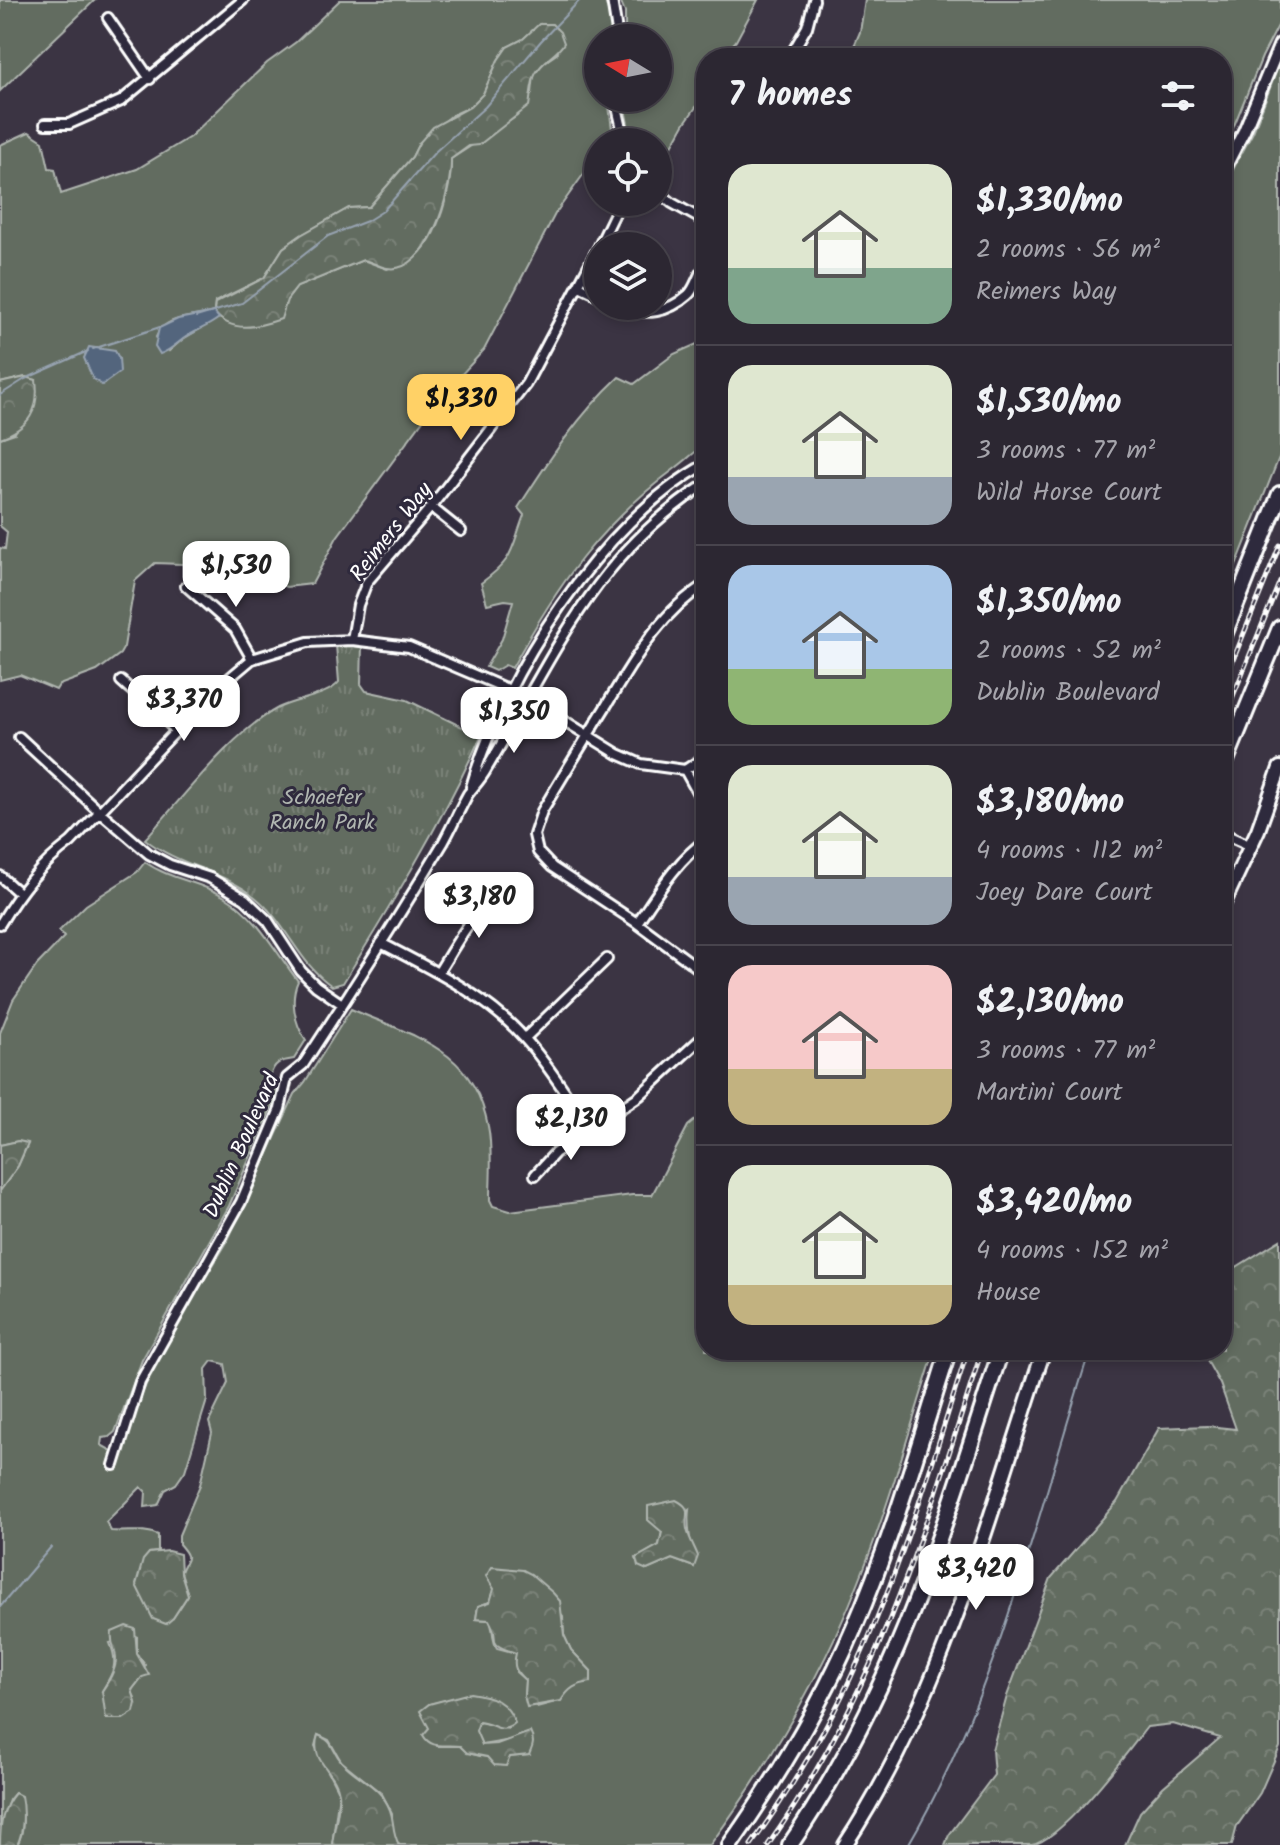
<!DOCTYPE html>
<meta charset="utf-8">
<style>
body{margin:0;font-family:Kalam,sans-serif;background:#342f3a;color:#f1f3f6;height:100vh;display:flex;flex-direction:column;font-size:30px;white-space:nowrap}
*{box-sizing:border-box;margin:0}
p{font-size:26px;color:#a6a5ac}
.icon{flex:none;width:44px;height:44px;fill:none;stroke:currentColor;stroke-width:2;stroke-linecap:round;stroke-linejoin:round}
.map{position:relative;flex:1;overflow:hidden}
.side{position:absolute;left:696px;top:48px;width:536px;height:1312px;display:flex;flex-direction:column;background:#2c2732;border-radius:32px;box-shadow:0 4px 12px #0003,0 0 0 2px #48444d}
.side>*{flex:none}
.needle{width:52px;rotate:280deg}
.fabs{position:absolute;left:584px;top:24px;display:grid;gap:16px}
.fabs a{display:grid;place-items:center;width:88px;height:88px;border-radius:50%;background:#2c2732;box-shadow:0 4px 12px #0003,0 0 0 2px #48444d;font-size:40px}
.price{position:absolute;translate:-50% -68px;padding:0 18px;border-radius:16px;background:#fff;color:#222;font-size:26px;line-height:52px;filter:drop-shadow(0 2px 4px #0008)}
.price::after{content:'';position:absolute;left:50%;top:48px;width:24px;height:18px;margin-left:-12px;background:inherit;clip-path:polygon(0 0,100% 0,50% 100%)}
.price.selected{background:#ffd166;color:#111}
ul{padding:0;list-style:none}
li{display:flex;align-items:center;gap:24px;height:200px;padding:0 32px}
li+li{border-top:2px solid #48444d}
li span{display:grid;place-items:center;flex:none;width:224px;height:160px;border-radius:24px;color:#555}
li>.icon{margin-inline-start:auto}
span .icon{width:96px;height:96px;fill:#fffc;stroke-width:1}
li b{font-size:34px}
h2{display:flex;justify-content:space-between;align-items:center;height:96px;padding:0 32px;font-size:34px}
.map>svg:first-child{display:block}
.green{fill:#626c60;stroke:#b0b6b0;stroke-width:2;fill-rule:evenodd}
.forest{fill:url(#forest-crowns);stroke:#b0b6b0;stroke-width:2}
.park{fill:url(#park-tufts);stroke:#b0b6b0;stroke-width:2}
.water{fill:#52657d;stroke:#97a3b1;stroke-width:2}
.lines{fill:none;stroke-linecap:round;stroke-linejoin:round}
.stream{stroke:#97a3b1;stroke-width:2}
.minor-casing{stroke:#fff;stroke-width:14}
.tertiary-casing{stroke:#fff;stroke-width:16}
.secondary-casing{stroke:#fff;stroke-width:18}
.motorway-casing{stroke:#fff;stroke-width:20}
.minor{stroke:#2f2a3d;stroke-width:8}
.tertiary{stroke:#2f2a3d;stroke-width:10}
.secondary{stroke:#2f2a3d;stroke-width:12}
.motorway{stroke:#2f2a3d;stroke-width:14}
.rail-casing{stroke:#fff;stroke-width:5}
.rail{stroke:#2f2a3d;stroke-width:2;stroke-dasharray:6;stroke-linecap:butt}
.labels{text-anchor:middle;stroke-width:6;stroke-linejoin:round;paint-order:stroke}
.street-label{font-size:22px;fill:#fff;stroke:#2f2a3d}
.park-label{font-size:22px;fill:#b0b6b0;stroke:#2f2a3d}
</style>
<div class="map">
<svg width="1280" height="1845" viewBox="0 0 1280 1845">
<defs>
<pattern id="forest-crowns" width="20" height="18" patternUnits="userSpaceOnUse" patternTransform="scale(2)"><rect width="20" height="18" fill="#626c60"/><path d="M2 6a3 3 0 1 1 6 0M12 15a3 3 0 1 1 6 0" fill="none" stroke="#7a8278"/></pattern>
<pattern id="park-tufts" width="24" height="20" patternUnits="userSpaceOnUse" patternTransform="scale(2)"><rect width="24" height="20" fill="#626c60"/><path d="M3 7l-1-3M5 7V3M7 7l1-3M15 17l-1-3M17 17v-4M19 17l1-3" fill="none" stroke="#7a8278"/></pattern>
</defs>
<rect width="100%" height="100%" fill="#3b3443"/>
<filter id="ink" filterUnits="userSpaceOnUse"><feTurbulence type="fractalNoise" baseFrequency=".0125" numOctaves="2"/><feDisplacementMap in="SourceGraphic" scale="16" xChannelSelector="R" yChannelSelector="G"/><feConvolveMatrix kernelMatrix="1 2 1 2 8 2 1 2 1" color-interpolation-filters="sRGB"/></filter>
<g filter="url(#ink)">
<!-- green -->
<path class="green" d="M0,0H95L0,91Z
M340,0H605L611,22V37L598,38V98H608L612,129L617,142H598V154L555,214L484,350L438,400L337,537L312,584L286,587L234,566L155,563L135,581L124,647L120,654L97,671L59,685L56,690L20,675L0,680V548L5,549L7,532L0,526V438L15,433L36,380L25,377L0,383V145L29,132L43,141L49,168L55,169L61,194L137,169L190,137L267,63L296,42ZM540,24L558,53L542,64L534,75L532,93L517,116L451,159C452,187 438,238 417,255C409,262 397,265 387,269L363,260L297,287L287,300L228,323L219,318L183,339L169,351L156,337C165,314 193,319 214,312L215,302L264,278L283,248L301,235L349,208L369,207L412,157L419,143L452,115L470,107L483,94L498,60L507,47L523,39Z
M620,0H758L736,41L721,58H706V93L684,124L667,155L658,165V142L631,140L623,98H658V38H625V12Z
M865,0H1280V22L1262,57L1222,155V58H849L860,32Z
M1280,62V455L1222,601V190L1253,132Z
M706,340V444C695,451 688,459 677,467C600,524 557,585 512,668L505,665L495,671L486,667L502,639L513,601L505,600L487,604L481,583C515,558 510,552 524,515L518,508C548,461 578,415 619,377L634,384L674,354Z
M145,862C170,880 200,881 225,897C258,917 275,951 298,981C290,998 294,1024 306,1040L294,1059C280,1061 274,1062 270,1077L278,1093L229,1206L142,1360L115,1432L109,1437L102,1438L101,1445L112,1451L109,1462L119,1465L142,1394L156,1360L227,1242L295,1094L305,1082L351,1009C415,1037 473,1048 488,1126C493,1149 490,1177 490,1200L493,1206L510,1211L632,1195H652L688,1126L706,1111V1350H935C910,1427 889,1506 859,1581C822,1676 770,1763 710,1845H399L392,1833V1813L382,1794L341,1761L329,1740L318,1735L315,1746L339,1793L332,1845H17C26,1829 24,1808 15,1793L9,1800L0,1827V1191L18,1166L28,1144L18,1141L0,1145V1033L13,1000L37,965L64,937L59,931L86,905L137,872ZM212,1361L225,1364L228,1383L209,1422L212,1433L200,1485L179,1535V1544C193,1560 186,1557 181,1572L188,1595L173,1618L137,1585L149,1553L158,1552V1535C143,1528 127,1533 111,1531L106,1522L141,1487L146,1492L145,1507L158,1505L165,1490L176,1484L185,1471L207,1400L206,1369ZM689,1510C686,1530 693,1547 694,1567L672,1559L647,1570L637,1558L659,1545L662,1532ZM504,1570H523L563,1616L564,1635L571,1650L591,1671L567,1691L560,1701L537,1707L524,1696L525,1680L516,1672V1653L497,1648C491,1639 495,1630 489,1620L476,1619L478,1606L490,1602ZM137,1637V1654L145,1665L142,1677L132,1690L136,1703L102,1691C113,1673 119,1664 110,1643ZM442,1701L509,1729L479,1722L475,1731L482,1745L511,1740L529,1755C508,1757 475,1762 460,1746H437L426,1719L429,1704Z"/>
<!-- forest -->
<path class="forest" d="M539,24H552L560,32L564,43C557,55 543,60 536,73C531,81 531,96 529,106L479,145L469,146L451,159C452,190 429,275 387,268C379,267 371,261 363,260L297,287L287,300L281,319C258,327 231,334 214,312L215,303L264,278L283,248L301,235L349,208L369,207L412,157L419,143L433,127L470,107L483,94L498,60L507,47L523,39Z
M26,377L36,380C40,410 29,428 0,438V383Z
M18,1141L28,1143L18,1166L0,1191V1145Z
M1280,1240V1747L1260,1793L1237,1826L1232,1845H1125L1140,1812L1163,1787L1220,1738L1173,1724L1147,1727C1126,1754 1064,1838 1032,1845C1011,1845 968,1845 945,1845L949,1835L994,1775L992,1750L1007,1696L1051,1578L1117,1502L1159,1428L1207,1426L1236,1429L1220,1384L1201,1350H1222V1276Z
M676,1500C694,1509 684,1514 687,1529C689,1538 695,1548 698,1556L694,1567L672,1559L647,1570L638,1566L636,1558L659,1545L662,1532L648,1520V1506Z
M168,1551L180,1554L181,1573L188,1595L173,1618L166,1624L153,1619L136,1585L143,1560L149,1553Z
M492,1567L523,1570L531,1574L553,1593L560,1601L564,1635L571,1650L591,1671V1682C576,1684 569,1688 561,1701L527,1707L524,1696L525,1680C515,1671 513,1666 516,1653C482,1642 503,1643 489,1620L476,1619L478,1606L490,1602L494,1589L486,1576Z
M126,1626L135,1629L137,1654L149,1675L142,1677L132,1690L136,1703L134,1712L123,1719H106L102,1691C108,1682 116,1670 116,1659C116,1649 110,1644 112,1632Z
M470,1693C492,1696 507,1701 515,1723C501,1736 494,1723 479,1722L476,1731L482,1745L497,1744L530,1732C535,1741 533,1746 529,1755L510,1757L506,1766L494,1765L487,1757L467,1753L460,1746C445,1744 431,1750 423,1735L429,1728L420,1711L429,1704Z
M318,1735C335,1742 331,1750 342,1762C358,1779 381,1786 390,1810C395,1823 391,1829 399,1845H332C333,1831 341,1806 339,1793C336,1770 309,1763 318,1735Z
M15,1793L21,1796C24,1810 24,1832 17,1845H0C0,1826 2,1808 15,1793Z"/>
<!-- park -->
<path class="park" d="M336,645H362L361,684L366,691L407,700L481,736C442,822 393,902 343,983L332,986C298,963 287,923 255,897C222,870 178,866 145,839C182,799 231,733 278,708C295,699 329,696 339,682Z"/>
<!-- water -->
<path class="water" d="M214,312L219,318C208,327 194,331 183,339C175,345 170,351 160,354L155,346L159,328L178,319Z
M89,347L115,351L119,358L120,372L102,385L93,379L84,358Z"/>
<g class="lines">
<!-- stream -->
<path class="stream" d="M196,317L242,303L328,236L367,221L383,211L436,151L485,107L541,41L580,0
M93,349L160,327
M0,395L25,379L88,351
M0,1607L51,1547
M908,1845C998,1692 1036,1517 1090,1350"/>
<defs>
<path id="minor" d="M612,0L618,38
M108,18L150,79
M789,58L807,27L814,0
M615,98L625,142
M45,124H69L121,101L243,0
M658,191L672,203L706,222
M698,218L706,201
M599,246L615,213L627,202
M579,286L598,295
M622,306C645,317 669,312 688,295C694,290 697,279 701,272
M431,507L461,531
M706,584C659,613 634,660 606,706C584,741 563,776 542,811L534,835L538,852L552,867L637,923L706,974
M186,586L235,629L252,659
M352,640L358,605L367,582L431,507L526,384L598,248
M121,681L175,729
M19,737L100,812L149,854L170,865L210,878L245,899L268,921L301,971L316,986L342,1004
M685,770L706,808
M685,770L706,756
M471,787C503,675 602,520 706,464
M1222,833L1251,846
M0,876L19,893
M637,923C657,894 677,860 706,840
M0,924C20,891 40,865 71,842L214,691L252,659L308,642L352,640L409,647L526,697L618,754L641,764L685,770
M381,943C432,970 487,995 525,1039C550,1066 569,1100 591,1129
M438,973C456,945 474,908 503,890
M525,1038L607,959
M535,1175L555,1153L639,1096L706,1034
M114,1465L140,1382L241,1202L280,1109L287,1078L303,1065C351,992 398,918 443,843C452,827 459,810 468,794C474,786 481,779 486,770C553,659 592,557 706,484"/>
<path id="tertiary" d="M1222,174L1244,131L1280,44"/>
<path id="secondary" d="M1222,907L1258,830L1280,768
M845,1845C943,1696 988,1518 1044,1350"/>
<path id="motorway" d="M1222,640L1280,494
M1222,770L1280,628
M730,1845C778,1777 821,1705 854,1628C893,1538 919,1443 949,1350
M790,1845C897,1689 944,1527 1001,1350"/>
</defs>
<!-- minor casing -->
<use href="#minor" class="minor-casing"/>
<!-- tertiary casing -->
<use href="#tertiary" class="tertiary-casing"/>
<!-- secondary casing -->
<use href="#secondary" class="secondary-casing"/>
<!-- motorway casing -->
<use href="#motorway" class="motorway-casing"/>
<!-- minor -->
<use href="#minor" class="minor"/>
<!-- tertiary -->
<use href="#tertiary" class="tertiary"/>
<!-- secondary -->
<use href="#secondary" class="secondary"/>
<!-- motorway -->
<use href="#motorway" class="motorway"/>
<defs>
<path id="rail" d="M1222,687L1280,545
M1222,723L1280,581
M751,1845C791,1789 828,1729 856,1666C903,1564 934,1456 968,1350
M768,1845C877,1692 926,1526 982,1350"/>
</defs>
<!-- rail casing -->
<use href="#rail" class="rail-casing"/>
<!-- rail -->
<use href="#rail" class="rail"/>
</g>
</g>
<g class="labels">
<!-- street labels -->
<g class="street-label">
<text transform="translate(390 531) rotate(-52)" y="8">Reimers Way</text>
<text transform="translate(240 1145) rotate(-66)" y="8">Dublin Boulevard</text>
</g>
<!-- park labels -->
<g class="park-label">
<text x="322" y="804">Schaefer<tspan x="322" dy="25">Ranch Park</tspan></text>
</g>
</g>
</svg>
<div class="fabs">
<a><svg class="needle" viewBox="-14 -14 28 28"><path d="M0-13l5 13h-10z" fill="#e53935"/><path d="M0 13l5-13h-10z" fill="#a6a5ac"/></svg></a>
<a><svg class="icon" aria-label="locate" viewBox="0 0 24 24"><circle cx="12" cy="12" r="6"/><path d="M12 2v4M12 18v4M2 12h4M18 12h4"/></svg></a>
<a><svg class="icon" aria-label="layers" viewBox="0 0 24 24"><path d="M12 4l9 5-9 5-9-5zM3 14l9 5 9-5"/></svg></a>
</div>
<b class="price selected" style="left:461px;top:442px">$1,330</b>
<b class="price" style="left:236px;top:609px">$1,530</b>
<b class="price" style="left:184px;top:743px">$3,370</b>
<b class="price" style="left:514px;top:755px">$1,350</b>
<b class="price" style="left:479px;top:940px">$3,180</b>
<b class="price" style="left:571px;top:1162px">$2,130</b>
<b class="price" style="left:976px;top:1612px">$3,420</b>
<section class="side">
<h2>7 homes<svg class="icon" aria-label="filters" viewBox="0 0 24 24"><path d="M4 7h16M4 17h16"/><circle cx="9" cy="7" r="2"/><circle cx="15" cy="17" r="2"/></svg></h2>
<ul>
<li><span style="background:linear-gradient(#dfe7d0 65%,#7fa58c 0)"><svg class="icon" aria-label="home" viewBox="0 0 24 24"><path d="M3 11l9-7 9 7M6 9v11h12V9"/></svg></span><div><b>$1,330/mo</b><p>2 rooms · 56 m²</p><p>Reimers Way</p></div></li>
<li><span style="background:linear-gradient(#dfe7d0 70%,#9aa5b1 0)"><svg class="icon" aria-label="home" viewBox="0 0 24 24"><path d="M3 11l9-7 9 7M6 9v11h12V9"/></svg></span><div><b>$1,530/mo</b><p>3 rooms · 77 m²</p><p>Wild Horse Court</p></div></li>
<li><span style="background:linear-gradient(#a9c7e8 65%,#8fb573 0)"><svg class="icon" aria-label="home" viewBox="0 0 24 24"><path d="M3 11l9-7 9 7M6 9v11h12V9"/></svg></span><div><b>$1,350/mo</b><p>2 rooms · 52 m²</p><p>Dublin Boulevard</p></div></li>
<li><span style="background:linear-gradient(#dfe7d0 70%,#9aa5b1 0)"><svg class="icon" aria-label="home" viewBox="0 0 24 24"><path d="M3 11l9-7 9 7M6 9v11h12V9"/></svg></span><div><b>$3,180/mo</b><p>4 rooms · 112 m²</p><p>Joey Dare Court</p></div></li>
<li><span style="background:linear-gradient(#f6c9c9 65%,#c2b280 0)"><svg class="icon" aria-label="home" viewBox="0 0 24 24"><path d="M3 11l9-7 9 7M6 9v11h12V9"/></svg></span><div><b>$2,130/mo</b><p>3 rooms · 77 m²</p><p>Martini Court</p></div></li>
<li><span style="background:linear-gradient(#dfe7d0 75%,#c2b280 0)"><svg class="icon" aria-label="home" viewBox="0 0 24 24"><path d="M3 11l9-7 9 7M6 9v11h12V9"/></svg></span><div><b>$3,420/mo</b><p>4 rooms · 152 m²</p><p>House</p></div></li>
</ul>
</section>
</div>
